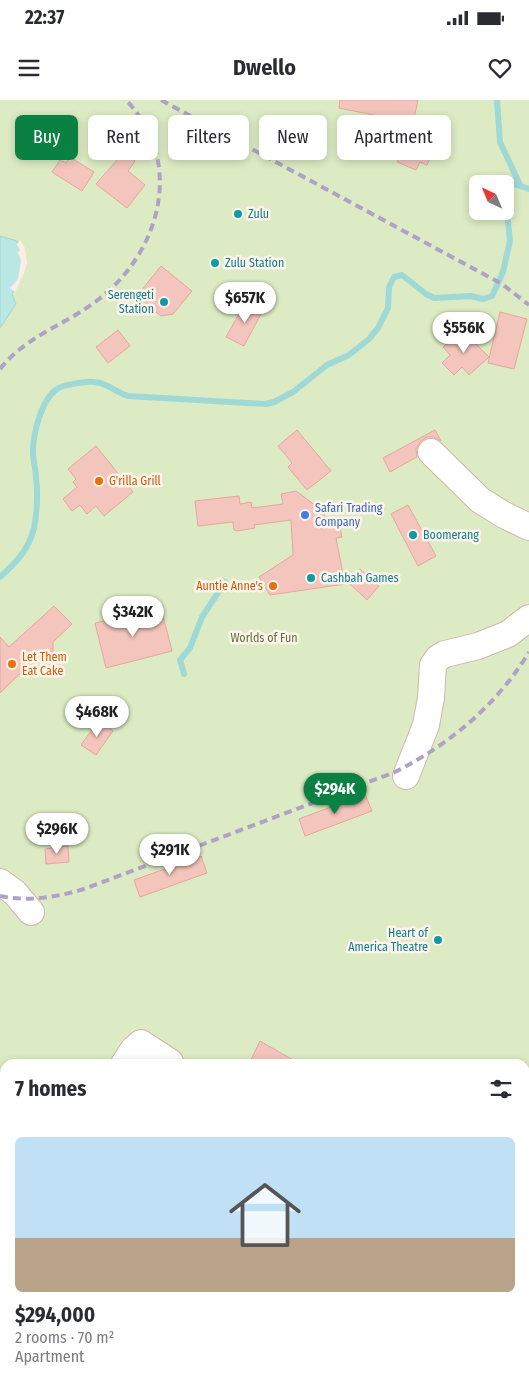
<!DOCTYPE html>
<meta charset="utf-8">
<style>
body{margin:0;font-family:"Fira Sans Condensed",sans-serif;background:#f2f2f3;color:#2b2b33;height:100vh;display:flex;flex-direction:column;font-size:19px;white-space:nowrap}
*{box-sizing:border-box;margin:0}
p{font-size:16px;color:#7c7c81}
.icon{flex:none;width:28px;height:28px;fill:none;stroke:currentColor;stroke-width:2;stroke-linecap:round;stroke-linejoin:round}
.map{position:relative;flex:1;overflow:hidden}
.panel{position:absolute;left:0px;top:959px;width:530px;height:336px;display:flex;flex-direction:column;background:#fff;border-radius:15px 15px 0 0;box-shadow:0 2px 8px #0003}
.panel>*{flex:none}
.hud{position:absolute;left:15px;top:15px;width:500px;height:45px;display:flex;gap:10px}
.needle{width:32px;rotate:316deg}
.controls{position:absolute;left:469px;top:75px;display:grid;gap:10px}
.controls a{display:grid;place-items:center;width:45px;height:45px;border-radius:8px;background:#fff;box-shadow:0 2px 8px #0003;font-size:25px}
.price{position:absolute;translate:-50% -42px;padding:0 11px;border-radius:18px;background:#fff;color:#222;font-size:16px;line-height:32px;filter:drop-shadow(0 1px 2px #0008)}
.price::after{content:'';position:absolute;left:50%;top:30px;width:15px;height:11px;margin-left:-8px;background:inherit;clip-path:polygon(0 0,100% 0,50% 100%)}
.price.selected{background:#0b8043;color:#fff}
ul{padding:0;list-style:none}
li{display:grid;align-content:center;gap:10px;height:265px;padding:0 15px}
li+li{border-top:1px solid #e1e1e2}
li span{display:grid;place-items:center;height:155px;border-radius:8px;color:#555}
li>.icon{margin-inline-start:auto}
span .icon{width:90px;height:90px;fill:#fffc;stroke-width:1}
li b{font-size:21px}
h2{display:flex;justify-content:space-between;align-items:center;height:60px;padding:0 15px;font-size:21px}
.tag{padding:0 18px;border-radius:8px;background:#fff;box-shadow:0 2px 8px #0003;font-size:18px;line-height:45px}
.tag.selected{background:#0b8043;color:#fff}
.status{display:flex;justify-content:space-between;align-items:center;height:35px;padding:0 25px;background:#fff;direction:ltr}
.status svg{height:14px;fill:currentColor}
header{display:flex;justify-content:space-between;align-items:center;height:65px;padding:0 15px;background:#fff;font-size:22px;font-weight:700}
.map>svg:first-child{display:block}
.green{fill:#dcebc3;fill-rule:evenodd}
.water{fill:#b9e7e3;stroke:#9fd9d5}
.pier{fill:#fdeee5}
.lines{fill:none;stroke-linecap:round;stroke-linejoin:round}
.stream{stroke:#9fd9d5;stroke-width:6}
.building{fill:#f3c5bc;stroke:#e6a79c}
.minor-casing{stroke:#d1b5ad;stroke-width:28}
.minor{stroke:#fff;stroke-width:26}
.rail{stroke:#aea3c7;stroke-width:4;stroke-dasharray:8 5;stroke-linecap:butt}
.culture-dot{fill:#0f9aa8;stroke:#fff3eb;stroke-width:2}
.food-dot{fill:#e8710a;stroke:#fff3eb;stroke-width:2}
.shop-dot{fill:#3f7fe0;stroke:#fff3eb;stroke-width:2}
.labels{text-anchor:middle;stroke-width:5;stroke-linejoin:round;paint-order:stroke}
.culture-label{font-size:12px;fill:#0d838f;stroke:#fff3eb;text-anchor:start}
.food-label{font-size:12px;fill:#c56008;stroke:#fff3eb;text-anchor:start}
.shop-label{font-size:12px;fill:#366cbe;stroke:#fff3eb;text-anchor:start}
.park-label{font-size:12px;fill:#5c763e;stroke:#fff3eb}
</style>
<div class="status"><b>22:37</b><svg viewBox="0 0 49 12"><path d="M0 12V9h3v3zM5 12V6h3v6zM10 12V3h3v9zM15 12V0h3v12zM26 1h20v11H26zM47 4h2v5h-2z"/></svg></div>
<header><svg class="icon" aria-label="menu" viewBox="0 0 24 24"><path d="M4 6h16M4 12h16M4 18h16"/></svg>Dwello<svg class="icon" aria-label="heart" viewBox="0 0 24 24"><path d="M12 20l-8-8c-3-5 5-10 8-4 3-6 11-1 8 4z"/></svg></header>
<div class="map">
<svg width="529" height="1294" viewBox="0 0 529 1294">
<rect width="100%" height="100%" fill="#fdeee5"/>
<!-- green -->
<path class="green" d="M0,0H529V1294H0ZM478,84H505V111H478ZM5,964H525V1290H5Z"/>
<!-- water -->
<path class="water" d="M0,136L17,141L24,155L19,179L12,194L16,204L0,228Z"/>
<!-- pier -->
<path class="pier" d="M20,140L25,148L27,163L24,173L15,192L10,188L18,179L21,161L18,152L20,151L17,144Z"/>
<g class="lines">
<!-- stream -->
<path class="stream" d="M497,0L500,42L520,85
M505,87L514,84L529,89
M0,477C16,463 29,449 34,428C37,414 38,392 36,378C36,369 33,361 33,352C33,334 41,300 57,289C62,285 86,281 94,282C106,282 117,293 128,296L266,304L274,302L293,292L327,265L349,255L369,239L378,228L388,208L389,187L394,177L402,175L426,194L434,198L471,196L483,199L492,196L503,172L510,141L505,93
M184,574L180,560L190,548L202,517L225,482"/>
</g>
<!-- building -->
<path class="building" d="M340,0H418L413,23L339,8Z
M407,40L433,52L427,65L420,62L416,70L397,62Z
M124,52L135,61L128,71L145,85L127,108L96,84Z
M70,57L94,72L82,91L52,72L60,60L66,63Z
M161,166L192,191L173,214L161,216L137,196Z
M246,201L263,210L244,246L226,237Z
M500,212L527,219L514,269L488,263Z
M118,230L130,246L108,263L96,247Z
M462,230L489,257L469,275L462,267L454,275L442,263L450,255L443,247Z
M297,330L331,371L307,390L288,367L292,363L278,346Z
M435,330L441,341L434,337H427L421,341L416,349L417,357L390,372L383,358Z
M96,346L133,392L104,416L96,406L87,414L80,405L72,411L63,399L77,387L73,382L76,379L68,369Z
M296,391L324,412L325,422L338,420L342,437L336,438L345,484L270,495L259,477L293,455L291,420L254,425L255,428L237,431L234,430L233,422L198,426L195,401L239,396L240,404L251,402L252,408L283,404L281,394Z
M408,405L436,456L418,466L391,414Z
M360,469L379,486L367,500L348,482Z
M54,506L72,524L53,542V552L37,551L22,566L25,569L0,593V537L9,547Z
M161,508L172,551L106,568L95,523Z
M99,620L113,631L96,655L81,645Z
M365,694L372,711L305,736L299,719Z
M68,746L69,762L46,764L45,749Z
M201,756L207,773L140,797L134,780Z
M260,941L300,964H249Z"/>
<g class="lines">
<defs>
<path id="minor" d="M431,352L480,400L504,415L529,427
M406,676L426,625L431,598L433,565L438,558L445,554L478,546L508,534L529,518
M0,782L15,793L31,812
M124,964L133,950L141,943L170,962
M0,1105L5,1086
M525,1149L529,1145
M0,1155H5
M525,1279L529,1283
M293,1294L299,1291
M400,1294L404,1290"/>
</defs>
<!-- minor casing -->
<use href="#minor" class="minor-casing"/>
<!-- minor -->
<use href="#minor" class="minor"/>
<!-- rail -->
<path class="rail" d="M161,0L502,184L529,205
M0,269C27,235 66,225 99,199C161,151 185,61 126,0
M0,796C29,802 57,797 84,789L395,672C450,644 497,605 529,552"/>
</g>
<!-- markers -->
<g class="culture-dot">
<circle cx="238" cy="114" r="5"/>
<circle cx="215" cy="163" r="5"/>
<circle cx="164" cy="202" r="5"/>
<circle cx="413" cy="435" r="5"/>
<circle cx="311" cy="478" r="5"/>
<circle cx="438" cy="840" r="5"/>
</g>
<g class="food-dot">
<circle cx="99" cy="381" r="5"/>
<circle cx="273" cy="486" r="5"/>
<circle cx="12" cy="564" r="5"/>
</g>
<circle class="shop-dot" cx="305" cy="415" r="5"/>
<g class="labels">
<!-- culture labels -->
<g class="culture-label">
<text x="248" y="118">Zulu</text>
<text x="225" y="167">Zulu Station</text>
<text x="154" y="199" text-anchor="end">Serengeti<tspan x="154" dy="14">Station</tspan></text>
<text x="423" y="439">Boomerang</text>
<text x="321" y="482">Cashbah Games</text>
<text x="428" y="837" text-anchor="end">Heart of<tspan x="428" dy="14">America Theatre</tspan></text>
</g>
<!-- food labels -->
<g class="food-label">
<text x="109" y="385">G'rilla Grill</text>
<text x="263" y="490" text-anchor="end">Auntie Anne's</text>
<text x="22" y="561">Let Them<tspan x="22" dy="14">Eat Cake</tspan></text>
</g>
<!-- shop labels -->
<g class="shop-label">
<text x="315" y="412">Safari Trading<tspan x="315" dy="14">Company</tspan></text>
</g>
<!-- park labels -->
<g class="park-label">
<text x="264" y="542">Worlds of Fun</text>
</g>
</g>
</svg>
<div class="controls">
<a><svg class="needle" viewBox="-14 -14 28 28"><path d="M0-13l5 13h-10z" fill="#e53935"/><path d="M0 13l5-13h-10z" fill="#7c7c81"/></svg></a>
</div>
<b class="price" style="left:245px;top:224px">$657K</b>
<b class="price" style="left:464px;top:254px">$556K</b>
<b class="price" style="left:133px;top:538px">$342K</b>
<b class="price" style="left:97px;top:638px">$468K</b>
<b class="price selected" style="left:335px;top:715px">$294K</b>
<b class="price" style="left:57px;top:755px">$296K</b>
<b class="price" style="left:170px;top:776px">$291K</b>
<div class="hud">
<a class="tag selected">Buy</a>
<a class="tag">Rent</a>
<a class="tag">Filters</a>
<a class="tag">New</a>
<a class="tag">Apartment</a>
</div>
<section class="panel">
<h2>7 homes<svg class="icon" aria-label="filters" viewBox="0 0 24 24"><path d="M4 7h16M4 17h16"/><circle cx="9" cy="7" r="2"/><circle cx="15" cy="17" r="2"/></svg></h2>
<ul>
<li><span style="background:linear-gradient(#bfe0f5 65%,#b9a48a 0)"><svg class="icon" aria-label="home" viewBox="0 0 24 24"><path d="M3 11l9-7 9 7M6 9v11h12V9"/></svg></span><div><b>$294,000</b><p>2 rooms · 70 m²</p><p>Apartment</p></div></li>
</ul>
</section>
</div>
